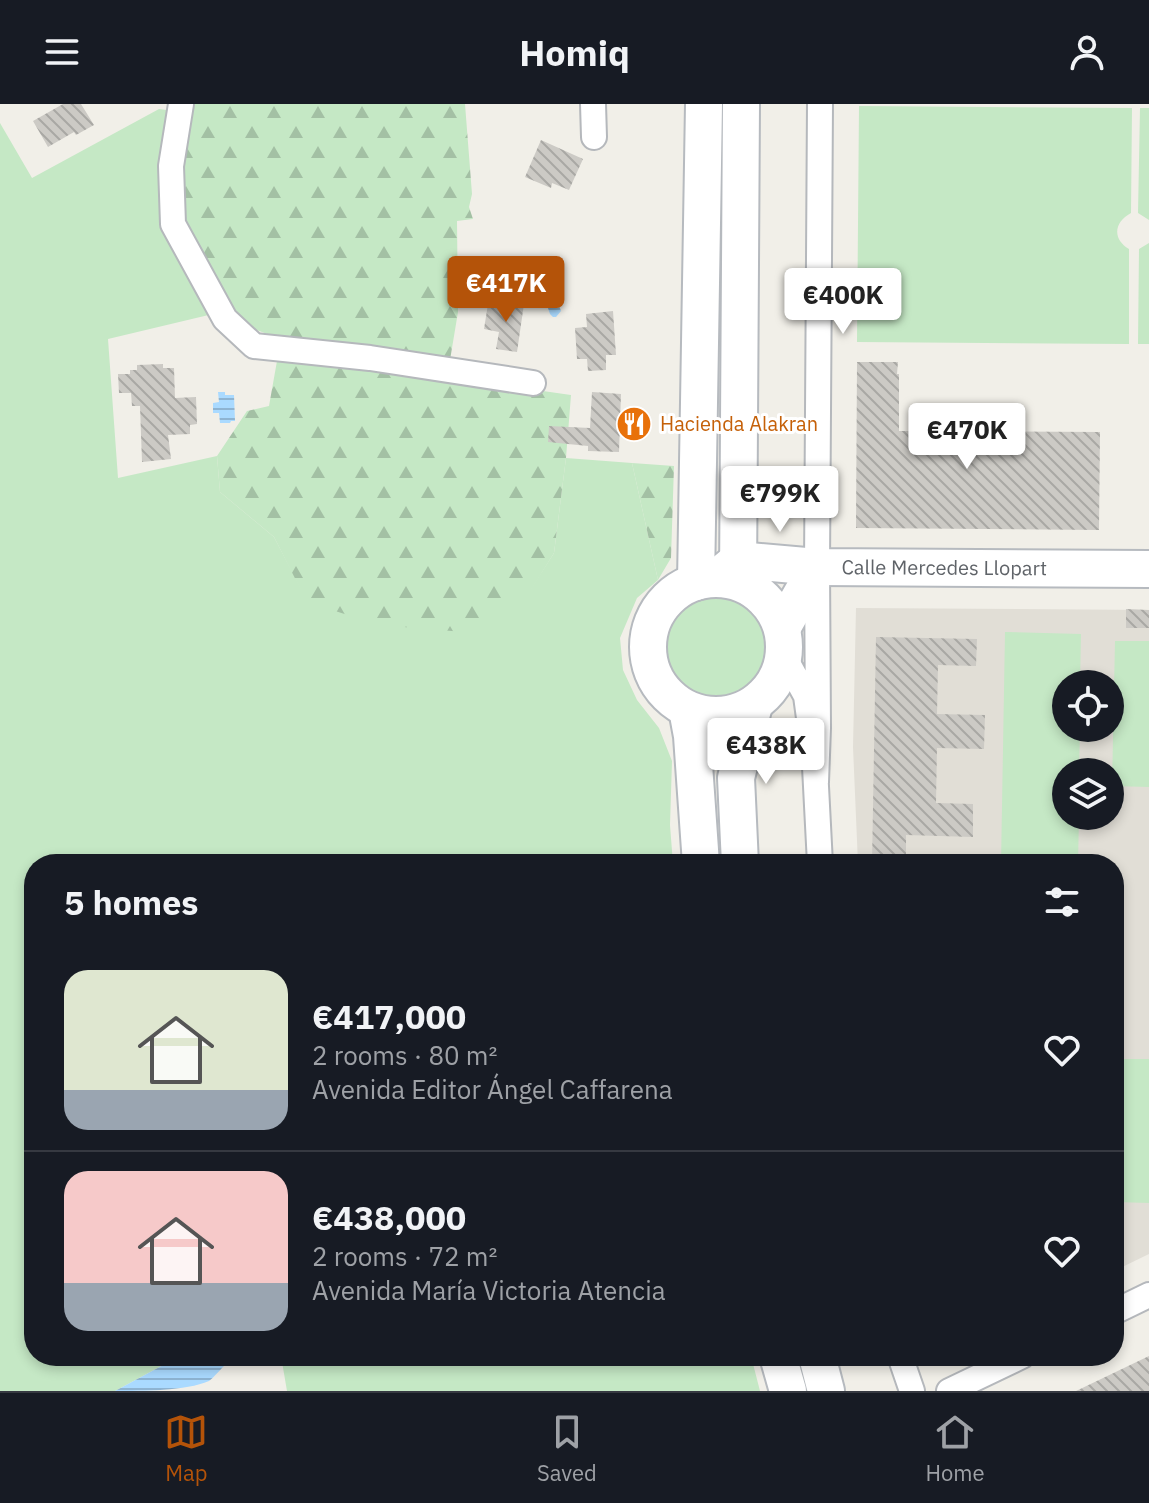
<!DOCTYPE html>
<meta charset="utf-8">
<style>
body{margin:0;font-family:"IBM Plex Sans",sans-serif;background:#20242c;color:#f1f3f6;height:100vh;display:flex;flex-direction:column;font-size:30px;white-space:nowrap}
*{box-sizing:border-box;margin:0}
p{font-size:26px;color:#9ea1a6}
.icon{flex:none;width:44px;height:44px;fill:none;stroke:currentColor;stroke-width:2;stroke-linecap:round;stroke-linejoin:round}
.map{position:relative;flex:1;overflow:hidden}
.panel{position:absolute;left:24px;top:750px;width:1100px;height:512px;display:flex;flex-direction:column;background:#171b24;border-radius:32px;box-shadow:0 4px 12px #0003}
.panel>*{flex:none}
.fabs{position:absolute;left:1052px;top:566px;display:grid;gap:16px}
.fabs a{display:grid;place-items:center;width:72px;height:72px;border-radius:50%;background:#171b24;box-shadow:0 4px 12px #0003;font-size:40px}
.price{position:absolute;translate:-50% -68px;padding:0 18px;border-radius:8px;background:#fff;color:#222;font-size:26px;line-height:52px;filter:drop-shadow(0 2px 4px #0008)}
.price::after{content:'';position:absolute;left:50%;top:48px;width:24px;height:18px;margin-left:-12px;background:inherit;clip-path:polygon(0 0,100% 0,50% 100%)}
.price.on{background:#b45309;color:#fff}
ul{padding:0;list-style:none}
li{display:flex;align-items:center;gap:24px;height:200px;padding:0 40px}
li+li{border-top:2px solid #363941}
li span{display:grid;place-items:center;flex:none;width:224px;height:160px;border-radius:24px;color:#555}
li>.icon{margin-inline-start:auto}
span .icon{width:96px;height:96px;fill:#fffc;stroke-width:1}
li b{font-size:34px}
h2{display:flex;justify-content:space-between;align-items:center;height:96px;padding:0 40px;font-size:34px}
header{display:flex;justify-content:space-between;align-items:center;height:104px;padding:0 40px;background:#171b24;font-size:36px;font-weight:800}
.tabs{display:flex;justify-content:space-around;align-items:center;height:112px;border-top:2px solid #363941;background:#171b24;font-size:22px;color:#9ea1a6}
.tabs a{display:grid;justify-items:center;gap:4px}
.tabs .on{color:#b45309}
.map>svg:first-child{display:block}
.education{fill:#e1ded6;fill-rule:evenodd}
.green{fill:#c5e8c5}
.forest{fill:url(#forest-firs)}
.water{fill:url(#water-rules)}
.building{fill:url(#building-back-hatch)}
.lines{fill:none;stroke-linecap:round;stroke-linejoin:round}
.street-casing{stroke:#b5b8bc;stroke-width:28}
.secondary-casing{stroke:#b6babf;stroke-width:40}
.street{stroke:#fff;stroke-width:24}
.secondary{stroke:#fff;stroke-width:36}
.labels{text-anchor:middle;stroke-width:6;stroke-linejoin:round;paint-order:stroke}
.food-label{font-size:20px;fill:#c56008;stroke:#fff;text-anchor:start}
.street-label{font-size:20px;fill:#5f6368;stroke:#fff}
</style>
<header><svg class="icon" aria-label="menu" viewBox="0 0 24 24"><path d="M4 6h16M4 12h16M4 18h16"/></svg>Homiq<svg class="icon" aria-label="person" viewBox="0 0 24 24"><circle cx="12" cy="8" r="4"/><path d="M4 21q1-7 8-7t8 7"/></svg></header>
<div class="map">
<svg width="1149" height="1287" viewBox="0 0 1149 1287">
<defs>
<pattern id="forest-firs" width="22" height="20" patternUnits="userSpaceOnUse" patternTransform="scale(2)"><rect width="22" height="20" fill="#c5e8c5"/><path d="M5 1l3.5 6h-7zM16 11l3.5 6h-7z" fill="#a3c0a4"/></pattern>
<pattern id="water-rules" width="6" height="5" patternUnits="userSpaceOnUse" patternTransform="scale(2)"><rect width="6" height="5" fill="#aadaff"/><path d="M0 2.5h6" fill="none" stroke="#8eb4d2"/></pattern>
<pattern id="building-back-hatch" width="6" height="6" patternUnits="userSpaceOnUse" patternTransform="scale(2)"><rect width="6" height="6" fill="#cccac5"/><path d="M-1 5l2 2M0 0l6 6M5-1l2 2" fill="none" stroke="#a9a8a4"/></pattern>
</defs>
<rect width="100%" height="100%" fill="#f1efe8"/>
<!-- education -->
<path class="education" d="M856,504L1149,506V1150L1114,1167V760H858L853,643ZM1066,580H1110V624H1066ZM1066,668H1110V712H1066Z"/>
<!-- green -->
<path class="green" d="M859,2L1132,4L1131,109C1114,118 1112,135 1129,145V240L857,238Z
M1140,4H1149V116L1138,109Z
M159,5L174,7L162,58L160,107L180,154L217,209L108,235L118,374L217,352L220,388L274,433L308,498L525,494L554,449L566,354L632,359L658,476L637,494L620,534L623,566L637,596L659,624L672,657L670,721L673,760H34V1252H180L115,1287H0V19L32,74Z
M1149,139V240H1138L1139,145Z
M662 545a53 53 0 1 1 106 0a53 53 0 1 1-106 0Z
M1005,528L1081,530L1080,580H1066V624H1080L1079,668H1066V712H1079L1078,760H1001Z
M1115,537H1149V683L1112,682Z
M729,626L723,661H709L703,627Z
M1114,955H1149V1099L1114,1098Z
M281,1252H751L760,1287H287Z"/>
<!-- forest -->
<path class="forest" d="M195,0H465L472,90L469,103L473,115L457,117L458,208L449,262L278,234L249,223L221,192L181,117L178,58Z
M277,257H333L571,291L566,354L554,449L526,494L464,528L379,521L307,498L274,433L220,388L217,352L247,307L269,302Z
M632,359L674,362L671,454L658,476Z"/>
<!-- water -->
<path class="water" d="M543,172L549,174L561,207L556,213H553L550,210L539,178L540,173Z
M218,288H225V291H234L235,317H231L230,319H220L219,309H213V299L219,298Z
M180,1252H237C225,1258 219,1269 209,1277C186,1287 142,1287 115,1287Z"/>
<!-- building -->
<path class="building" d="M63,0H81L94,21L76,31L74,28L48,43L33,17Z
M541,36L583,55L569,86L552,79L551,84L525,73Z
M503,196L524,200L517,248L496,245L499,228L484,225L488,200L502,203Z
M613,207L616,251H606V266L588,267L587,255H577L575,224L587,223L586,210Z
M857,258H898L897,270H899V327L1100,328L1099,426L856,424Z
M163,260V264H174L175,294L196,293L197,320L190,321V330L168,331L171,355L142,358L140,302H132L131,289H119L118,270H130V266H137V261Z
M592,288L621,290L619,348L588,347V342L548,338L549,322L590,324Z
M1126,505L1149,506V524H1126Z
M876,533L977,535L976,562L938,561L937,610L985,611L984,645L937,644L936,699L973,700V733L906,731V760H872Z
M1149,1252V1287H1076Z"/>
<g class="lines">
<defs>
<path id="street" d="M181,0L171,62L173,120L225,215L254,242L370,254L533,279
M593,0L594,33
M784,552L806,592L809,614
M815,663L820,760
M816,678L818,624L817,463L820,0
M1114,1208L1149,1191
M900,1252L912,1287
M949,1287L1022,1252"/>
<g id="secondary">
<path id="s1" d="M720,471L738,456L817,463L1149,465"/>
<circle cx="716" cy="543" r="68"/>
<path d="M696,478L704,0"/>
<path d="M738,478L741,0"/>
<path d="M782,524L817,463"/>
<path d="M687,605L692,632L701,760"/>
<path d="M740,760L736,674L754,601"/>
<path d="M778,1252L788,1287"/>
<path d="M817,1252L826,1287"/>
</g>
</defs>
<!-- street casing -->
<use href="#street" class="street-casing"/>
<!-- secondary casing -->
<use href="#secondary" class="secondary-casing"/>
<!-- street -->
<use href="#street" class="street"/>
<!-- secondary -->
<use href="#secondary" class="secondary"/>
</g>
<!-- icons -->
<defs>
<symbol id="restaurant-disc" viewBox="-11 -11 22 22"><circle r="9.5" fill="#e8710a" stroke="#fff"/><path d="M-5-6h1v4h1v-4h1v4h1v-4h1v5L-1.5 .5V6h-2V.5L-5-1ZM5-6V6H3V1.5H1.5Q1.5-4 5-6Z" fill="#fff"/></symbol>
</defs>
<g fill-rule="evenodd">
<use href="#restaurant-disc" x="614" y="300" width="40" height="40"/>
</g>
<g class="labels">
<!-- food labels -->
<g class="food-label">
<text x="660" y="327">Hacienda Alakran</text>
</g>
<!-- street labels -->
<g class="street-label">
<text dy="7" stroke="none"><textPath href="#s1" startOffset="230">Calle Mercedes Llopart</textPath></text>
</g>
</g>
</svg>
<div class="fabs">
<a><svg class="icon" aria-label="locate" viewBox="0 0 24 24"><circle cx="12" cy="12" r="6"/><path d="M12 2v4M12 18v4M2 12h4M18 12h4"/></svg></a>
<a><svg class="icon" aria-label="layers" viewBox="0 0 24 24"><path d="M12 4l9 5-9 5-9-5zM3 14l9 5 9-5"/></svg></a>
</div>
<b class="price on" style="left:506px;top:220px">€417K</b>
<b class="price" style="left:843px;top:232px">€400K</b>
<b class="price" style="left:967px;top:367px">€470K</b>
<b class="price" style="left:780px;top:430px">€799K</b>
<b class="price" style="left:766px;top:682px">€438K</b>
<section class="panel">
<h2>5 homes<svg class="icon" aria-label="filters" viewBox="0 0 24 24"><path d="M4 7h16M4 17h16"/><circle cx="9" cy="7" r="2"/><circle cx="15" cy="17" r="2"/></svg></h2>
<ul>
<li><span style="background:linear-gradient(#dfe7d0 75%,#9aa5b1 0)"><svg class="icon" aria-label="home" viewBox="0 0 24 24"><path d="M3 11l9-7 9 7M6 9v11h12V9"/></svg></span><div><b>€417,000</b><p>2 rooms · 80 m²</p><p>Avenida Editor Ángel Caffarena</p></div><svg class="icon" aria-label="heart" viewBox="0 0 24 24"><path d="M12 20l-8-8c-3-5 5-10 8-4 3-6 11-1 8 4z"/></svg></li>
<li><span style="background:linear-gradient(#f6c9c9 70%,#9aa5b1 0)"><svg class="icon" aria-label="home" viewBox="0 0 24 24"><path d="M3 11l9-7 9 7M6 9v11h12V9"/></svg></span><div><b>€438,000</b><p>2 rooms · 72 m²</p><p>Avenida María Victoria Atencia</p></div><svg class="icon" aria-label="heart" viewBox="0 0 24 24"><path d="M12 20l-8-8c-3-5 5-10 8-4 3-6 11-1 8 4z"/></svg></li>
</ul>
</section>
</div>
<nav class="tabs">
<a class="on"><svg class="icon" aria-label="map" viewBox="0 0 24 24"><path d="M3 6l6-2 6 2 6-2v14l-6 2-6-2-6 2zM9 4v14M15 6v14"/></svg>Map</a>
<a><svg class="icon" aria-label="saved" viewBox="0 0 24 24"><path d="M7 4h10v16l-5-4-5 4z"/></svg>Saved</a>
<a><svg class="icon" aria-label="home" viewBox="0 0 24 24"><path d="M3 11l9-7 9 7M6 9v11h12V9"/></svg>Home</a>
</nav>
